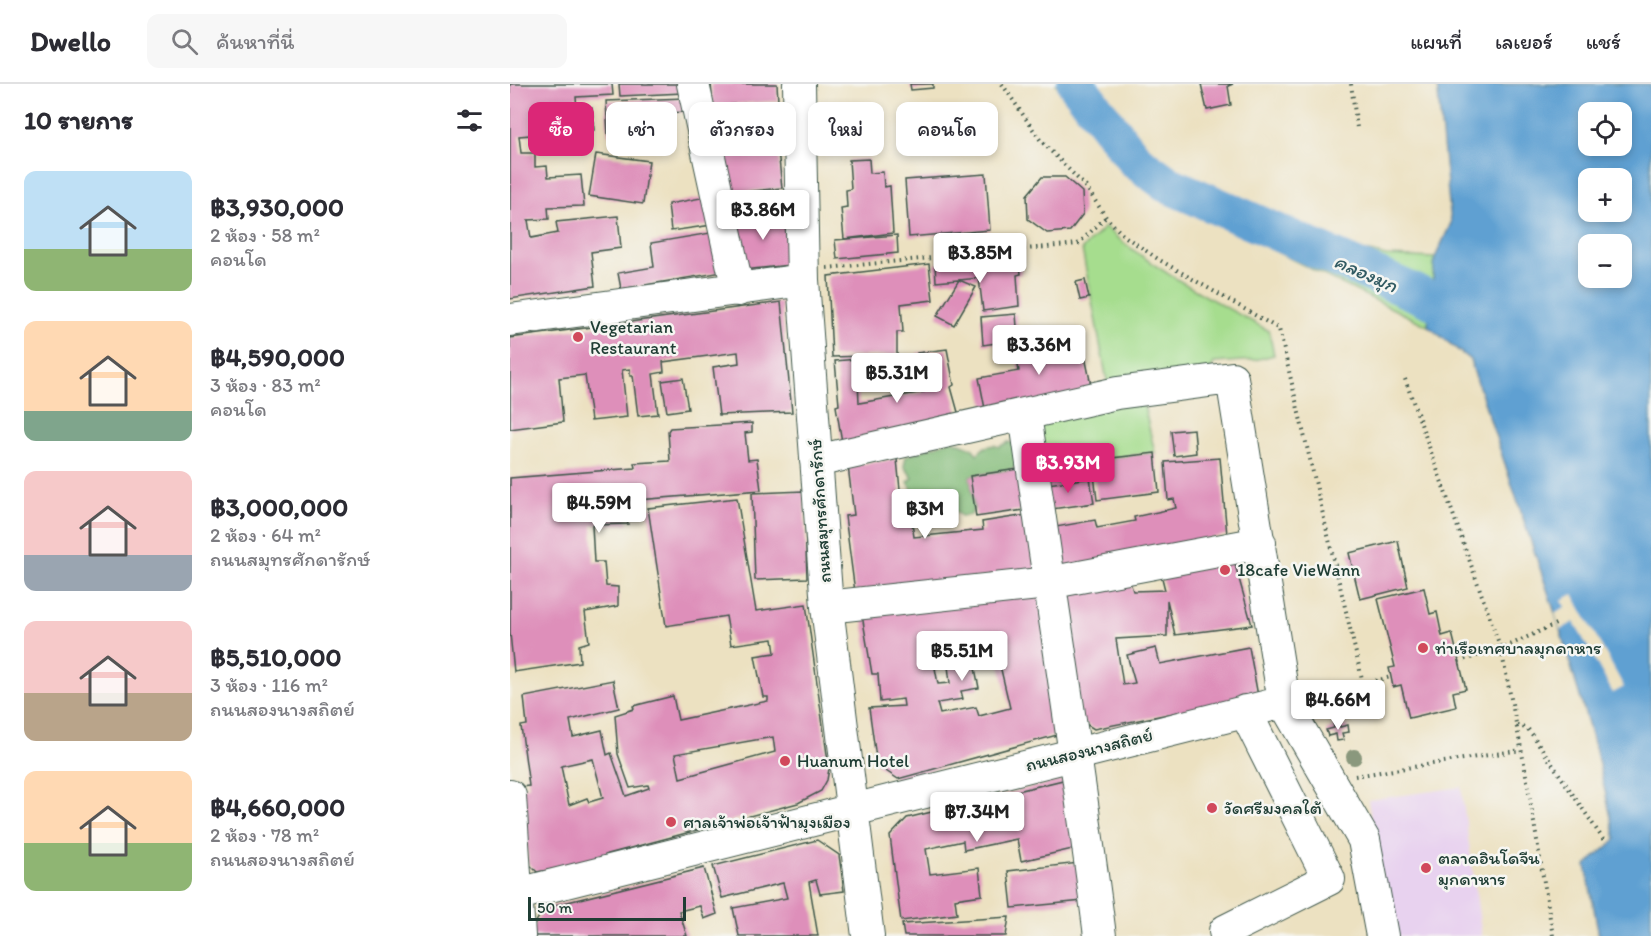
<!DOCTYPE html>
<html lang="th">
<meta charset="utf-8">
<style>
body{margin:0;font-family:Itim,"Playpen Sans Thai",sans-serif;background:#f7f7f7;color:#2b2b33;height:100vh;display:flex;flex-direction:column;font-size:22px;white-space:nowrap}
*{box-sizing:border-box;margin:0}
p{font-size:20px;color:#7c7c81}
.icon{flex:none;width:33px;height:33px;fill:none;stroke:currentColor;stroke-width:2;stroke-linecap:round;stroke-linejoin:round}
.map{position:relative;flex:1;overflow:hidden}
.drawer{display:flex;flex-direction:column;background:#fff;width:510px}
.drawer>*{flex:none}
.guide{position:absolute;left:18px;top:18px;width:570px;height:54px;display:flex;gap:12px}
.buttons{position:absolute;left:1068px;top:18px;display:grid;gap:12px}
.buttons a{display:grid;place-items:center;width:54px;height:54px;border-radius:12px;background:#fff;box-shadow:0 3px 9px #0003;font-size:30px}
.scale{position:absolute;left:18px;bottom:15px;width:158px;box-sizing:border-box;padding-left:6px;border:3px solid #1f3d34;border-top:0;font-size:16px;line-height:21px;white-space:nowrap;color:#1f3d34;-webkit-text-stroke:4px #f6f6f2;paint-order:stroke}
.price{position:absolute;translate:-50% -51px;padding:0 14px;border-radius:6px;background:#fff;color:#222;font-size:20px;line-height:39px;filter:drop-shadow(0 2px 3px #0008)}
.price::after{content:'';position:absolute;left:50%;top:36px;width:18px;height:14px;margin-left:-9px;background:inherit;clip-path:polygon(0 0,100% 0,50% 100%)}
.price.current{background:#db2777;color:#fff}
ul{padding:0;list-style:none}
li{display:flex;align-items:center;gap:18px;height:150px;padding:0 24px}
li span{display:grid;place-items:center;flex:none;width:168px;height:120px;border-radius:12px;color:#555}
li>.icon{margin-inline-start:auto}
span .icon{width:72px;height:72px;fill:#fffc;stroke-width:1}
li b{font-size:26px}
h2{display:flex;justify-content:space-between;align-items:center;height:72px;padding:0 24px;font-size:26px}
.tag{padding:0 21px;border-radius:12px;background:#fff;box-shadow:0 3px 9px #0003;font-size:21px;line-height:54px}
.tag.current{background:#db2777;color:#fff}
header{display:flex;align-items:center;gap:36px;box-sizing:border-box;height:84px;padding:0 30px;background:#fff;border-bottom:2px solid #e1e1e2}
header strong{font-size:28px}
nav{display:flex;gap:33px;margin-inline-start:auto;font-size:21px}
.search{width:420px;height:54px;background:#f7f7f7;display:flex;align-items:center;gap:15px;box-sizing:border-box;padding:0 21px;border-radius:12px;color:#7c7c81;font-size:22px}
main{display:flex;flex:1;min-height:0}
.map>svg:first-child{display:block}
.built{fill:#e8d2ef}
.green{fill:#a6dd8e;stroke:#628d61;stroke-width:1.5}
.forest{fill:#84bc79;stroke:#527c56;stroke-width:1.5}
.water{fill:#5fa0d2;stroke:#3f6e83;stroke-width:1.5;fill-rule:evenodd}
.pier{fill:#ece1c1}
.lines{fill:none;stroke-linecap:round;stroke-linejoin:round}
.river{stroke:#5fa0d2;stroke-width:38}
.building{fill:#de8fba;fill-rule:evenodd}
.minor-casing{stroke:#3e5649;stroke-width:34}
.path{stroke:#3e5649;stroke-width:4;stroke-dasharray:1.5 4.5;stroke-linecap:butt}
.minor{stroke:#fff;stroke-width:32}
.tree{fill:#8a987d}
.poi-dot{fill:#d1495b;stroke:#f6f6f2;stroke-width:2}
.labels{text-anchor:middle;stroke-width:5;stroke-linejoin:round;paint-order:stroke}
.poi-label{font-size:18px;fill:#1f3d34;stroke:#f6f6f2;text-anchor:start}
.street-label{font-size:18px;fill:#1f3d34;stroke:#f6f6f2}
.water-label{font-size:20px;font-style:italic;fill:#325b63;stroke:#f6f6f2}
</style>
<header>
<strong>Dwello</strong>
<div class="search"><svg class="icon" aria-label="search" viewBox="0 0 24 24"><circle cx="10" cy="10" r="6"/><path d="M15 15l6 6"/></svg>ค้นหาที่นี่</div>
<nav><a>แผนที่</a><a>เลเยอร์</a><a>แชร์</a></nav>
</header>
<main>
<section class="drawer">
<h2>10 รายการ<svg class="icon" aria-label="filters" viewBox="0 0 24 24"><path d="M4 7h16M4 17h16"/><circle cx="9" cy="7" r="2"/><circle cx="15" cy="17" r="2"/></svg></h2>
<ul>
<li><span style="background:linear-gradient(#bfe0f5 65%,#8fb573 0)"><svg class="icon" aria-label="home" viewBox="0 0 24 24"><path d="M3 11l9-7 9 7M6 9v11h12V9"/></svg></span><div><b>฿3,930,000</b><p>2 ห้อง · 58 m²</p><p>คอนโด</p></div></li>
<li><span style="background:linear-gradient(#ffd9b3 75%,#7fa58c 0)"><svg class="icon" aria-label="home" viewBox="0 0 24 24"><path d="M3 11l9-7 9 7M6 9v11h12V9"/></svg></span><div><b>฿4,590,000</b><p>3 ห้อง · 83 m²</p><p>คอนโด</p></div></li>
<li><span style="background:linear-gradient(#f6c9c9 70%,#9aa5b1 0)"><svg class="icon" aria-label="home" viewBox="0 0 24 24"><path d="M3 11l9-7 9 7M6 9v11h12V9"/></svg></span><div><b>฿3,000,000</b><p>2 ห้อง · 64 m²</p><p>ถนนสมุทรศักดารักษ์</p></div></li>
<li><span style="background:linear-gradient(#f6c9c9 60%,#b9a48a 0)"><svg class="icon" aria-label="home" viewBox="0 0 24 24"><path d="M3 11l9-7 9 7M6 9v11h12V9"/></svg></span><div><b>฿5,510,000</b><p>3 ห้อง · 116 m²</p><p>ถนนสองนางสถิตย์</p></div></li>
<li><span style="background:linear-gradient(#ffd9b3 60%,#8fb573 0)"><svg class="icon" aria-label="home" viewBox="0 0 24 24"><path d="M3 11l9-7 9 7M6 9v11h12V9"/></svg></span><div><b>฿4,660,000</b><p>2 ห้อง · 78 m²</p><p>ถนนสองนางสถิตย์</p></div></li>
</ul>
</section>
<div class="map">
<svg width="1141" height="852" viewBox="0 0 1141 852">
<rect width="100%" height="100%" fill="#f6f6f2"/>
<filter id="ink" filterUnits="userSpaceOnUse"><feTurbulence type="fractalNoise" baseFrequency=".0167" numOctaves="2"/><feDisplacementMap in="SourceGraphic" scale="12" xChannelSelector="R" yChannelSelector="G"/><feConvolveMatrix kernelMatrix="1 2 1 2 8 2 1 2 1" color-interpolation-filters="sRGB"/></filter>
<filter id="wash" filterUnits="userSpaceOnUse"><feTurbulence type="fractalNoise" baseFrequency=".008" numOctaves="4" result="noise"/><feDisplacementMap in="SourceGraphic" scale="24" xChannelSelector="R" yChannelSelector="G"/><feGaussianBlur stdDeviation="1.35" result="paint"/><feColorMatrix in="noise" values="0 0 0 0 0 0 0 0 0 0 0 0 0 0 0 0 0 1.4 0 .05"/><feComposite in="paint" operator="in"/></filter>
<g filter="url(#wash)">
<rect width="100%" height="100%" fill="#ece1c1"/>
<!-- built -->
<path class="built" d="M951,703L972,852H881L858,716Z"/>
<!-- green -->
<path class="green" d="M546,0H584L607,33L638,66L665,86L815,157L876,172L925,174L918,242L646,109C604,78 576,41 546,0Z
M595,143C643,186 702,215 759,247L764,271L745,276L704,279L701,285L598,302L572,165Z
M632,313L645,369L602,374L603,379L583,382L584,392L580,394L531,401L523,335Z"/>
<!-- forest -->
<path class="forest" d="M442,356L462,364L467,370L475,363L484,361L489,363L498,358L507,360L508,380L501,386L460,392L464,423L461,431L451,432L444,426L426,437L409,439L396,415L398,410L403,407L398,398L403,394L394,382L396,372Z"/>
<!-- water -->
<path class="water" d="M927,0H1141V852H1089L1076,781L1106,755L1085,663L1045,529L960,276L918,242L925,174L941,139ZM1078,28H1112V62H1078ZM1078,94H1112V128H1078ZM1078,160H1112V194H1078Z"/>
<!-- pier -->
<path class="pier" d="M1063,510L1114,603L1103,609L1064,538L1050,546L1045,529L1055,523L1052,516Z"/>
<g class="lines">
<!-- river -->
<path class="river" d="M566,0L626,77L659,101L967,236"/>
</g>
<g id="blocks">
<!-- building -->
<path class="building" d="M0,0H102L103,11L66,13L67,25L82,24L84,46L9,52L11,69H25V83L37,82L38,93L71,91L74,122L38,123L39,135L18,136L21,154L48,149L46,138L108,132L111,164L81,168L85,202L0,215Z
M109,0H170L173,9L110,12Z
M201,0H267L268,17L203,22Z
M400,0H423V4L401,6Z
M691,0H723L718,2L721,21L697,26Z
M175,14L176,28L138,30L139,48L98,51L96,17Z
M267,56L272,104L215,110L206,62Z
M86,70L139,77L133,120L79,112Z
M359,75L360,89L373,88L374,103L380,102L383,149L334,155L331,124L337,123L336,106L341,105L339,76Z
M476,90L480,146L399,153L395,96Z
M532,93H555L572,108L573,130L560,147L537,149L518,135L517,111Z
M196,113L202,141L161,147L158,120Z
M273,127L280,181L233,186L225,135Z
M206,148L213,188L111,205L108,189L144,183L141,159Z
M387,151L388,169L327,175L325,156Z
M509,171L511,190L507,191L509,222L473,227L469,194L449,196L466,203L444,241L427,232L449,196L426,198L425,180Z
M419,180L423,216L391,220L393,248H387V271L322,273L318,192Z
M575,196L579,214L570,216L566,198Z
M271,218L282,328L209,331L203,283L229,279L228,268L153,278L154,288L143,290L148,330L128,332L123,292H120V285L112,286L117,333L81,337L75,291L49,294L53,338L0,345V254Z
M506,230L508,256L473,261L471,233Z
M571,253L582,306L476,330L469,294L509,287L505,265Z
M437,265L444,301L441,303L451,339L333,364L326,322L329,321L325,277L347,275L349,319L414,308L407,269Z
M173,294L178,325L157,328L152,297Z
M242,339V348L235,349L238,376L247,375L251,406L115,417L118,440L82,441L84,478H94L96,502L108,503V522L75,528L79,558L69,561L70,578L4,588L0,549V394L125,384L124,379L160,377L158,347L160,344Z
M684,345L686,369L664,372L661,347Z
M645,369L649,408L587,416L583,382L603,379L602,374Z
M710,374L717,451L547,486L540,444L585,436L587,444L625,437L624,433L666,424L664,415L658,416L655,378Z
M387,375L392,426L400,425L404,453L473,446L472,438L523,430L531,487L345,508L335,432L344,431L338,382Z
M515,384L521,425L466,433L460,392Z
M580,394L584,419L535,426L531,401Z
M294,407L297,494L245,496L242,409Z
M227,414L246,527L296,520L319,685L317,696L311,707L288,719L98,770L77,779L27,788L18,779L11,703L19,702L11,642L17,641L14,613L103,596L109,624L60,636L63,653L92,646L97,671L101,669L116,712L139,704L138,701L120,704L108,670L105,631L124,625L123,622L163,612L168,636L258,617V613H253L245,572L265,569L263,555L221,561L216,532L156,542L138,424ZM263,653L265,668L170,694L165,670ZM83,675L93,714L79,718L77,714L59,721L51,682Z
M888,457L898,503L850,515L839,469Z
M724,477L742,541L665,551L657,516V552L606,555L613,601L625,599L617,571L646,564L650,580L739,563L748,612L584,645L571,637L550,508L619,495L623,507L655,506L651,490Z
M914,504L920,530L927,528L932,552L942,549L956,605L943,608L946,623L899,634L891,601L883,603L881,593L879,584L885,583L868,515Z
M530,510L558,648L388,695L367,681L359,624L394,622L393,615L370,618L368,590H362L352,531ZM474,549L478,578L489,577L500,624L469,632L466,623L430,630L427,619L453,615L451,607L469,604L464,579L455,580L452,553ZM438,582L440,599L428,600L425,584Z
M828,636L830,643L838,641L839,648L832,649L834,656L827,657L826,650L818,652L816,646L824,644L823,638Z
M557,695L571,763L511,777L507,755L454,766L453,757L416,765L420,790L469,784L472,811L445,815L447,830L391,837L380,752L397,734Z
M307,756L329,771L334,807L310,810L306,796L299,798L308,852H229L223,824L277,814L273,799L212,814L203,782Z
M569,779L573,817L502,824L498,787Z
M194,784L207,830L194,835L190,822L169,827L177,852H23L22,845L34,824Z
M499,833L496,852H394L392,840Z"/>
</g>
</g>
<g filter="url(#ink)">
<use href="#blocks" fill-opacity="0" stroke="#3e5649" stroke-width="1.5"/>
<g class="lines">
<defs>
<path id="minor" d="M183,0L228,206
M289,0L293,196L317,523L358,852
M0,236L293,196
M515,330C539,504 568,677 590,852
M306,377L607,309L722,294L774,618L854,756L872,852
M317,523L538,499L750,459
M0,712L9,852
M0,812L774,618
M716,852L715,847L819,795L735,627"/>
</defs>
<!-- minor casing -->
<use href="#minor" class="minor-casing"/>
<!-- path -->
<path class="path" d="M492,0L531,57L576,103L596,133L613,151L648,175L769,245L853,599
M841,0L847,44
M317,184L568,160L596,133
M895,295L991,565L1014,679L1043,852
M949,577L991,565L1048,539
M801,612L881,593
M1007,641L1018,645L1024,653L1095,758
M845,692L1011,666"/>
<!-- minor -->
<use href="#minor" class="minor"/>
</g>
<!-- trees -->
<circle class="tree" cx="844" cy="673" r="8"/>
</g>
<!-- markers -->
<g class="poi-dot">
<circle cx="68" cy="253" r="6"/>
<circle cx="715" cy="486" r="6"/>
<circle cx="913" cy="564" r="6"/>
<circle cx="275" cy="677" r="6"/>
<circle cx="702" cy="724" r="6"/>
<circle cx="161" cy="738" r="6"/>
<circle cx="916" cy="784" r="6"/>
</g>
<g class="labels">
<!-- poi labels -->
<g class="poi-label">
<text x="80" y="249">Vegetarian<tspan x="80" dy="21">Restaurant</tspan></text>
<text x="727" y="492">18cafe VieWann</text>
<text x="925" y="570">ท่าเรือเทศบาลมุกดาหาร</text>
<text x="287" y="683">Huanum Hotel</text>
<text x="714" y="730">วัดศรีมงคลใต้</text>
<text x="173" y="744">ศาลเจ้าพ่อเจ้าฟ้ามุงเมือง</text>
<text x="928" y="780">ตลาดอินโดจีน<tspan x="928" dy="21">มุกดาหาร</tspan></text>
</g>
<!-- street labels -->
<g class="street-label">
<text transform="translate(310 427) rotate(-94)" y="6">ถนนสมุทรศักดารักษ์</text>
<text transform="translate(579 666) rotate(-14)" y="6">ถนนสองนางสถิตย์</text>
</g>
<!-- water labels -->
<g class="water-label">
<text transform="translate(856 189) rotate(24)" y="7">คลองมุก</text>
</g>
</g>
</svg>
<div class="buttons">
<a><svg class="icon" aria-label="locate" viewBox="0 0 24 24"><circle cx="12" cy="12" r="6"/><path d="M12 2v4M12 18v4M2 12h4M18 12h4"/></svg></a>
<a>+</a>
<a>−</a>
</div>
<div class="scale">50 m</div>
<b class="price" style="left:253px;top:157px">฿3.86M</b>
<b class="price" style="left:470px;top:200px">฿3.85M</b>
<b class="price" style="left:529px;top:292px">฿3.36M</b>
<b class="price" style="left:387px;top:320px">฿5.31M</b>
<b class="price current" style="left:558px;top:410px">฿3.93M</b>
<b class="price" style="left:89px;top:450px">฿4.59M</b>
<b class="price" style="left:415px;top:456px">฿3M</b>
<b class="price" style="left:452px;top:598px">฿5.51M</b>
<b class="price" style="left:828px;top:647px">฿4.66M</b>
<b class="price" style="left:467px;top:759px">฿7.34M</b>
<div class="guide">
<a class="tag current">ซื้อ</a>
<a class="tag">เช่า</a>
<a class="tag">ตัวกรอง</a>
<a class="tag">ใหม่</a>
<a class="tag">คอนโด</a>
</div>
</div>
</main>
